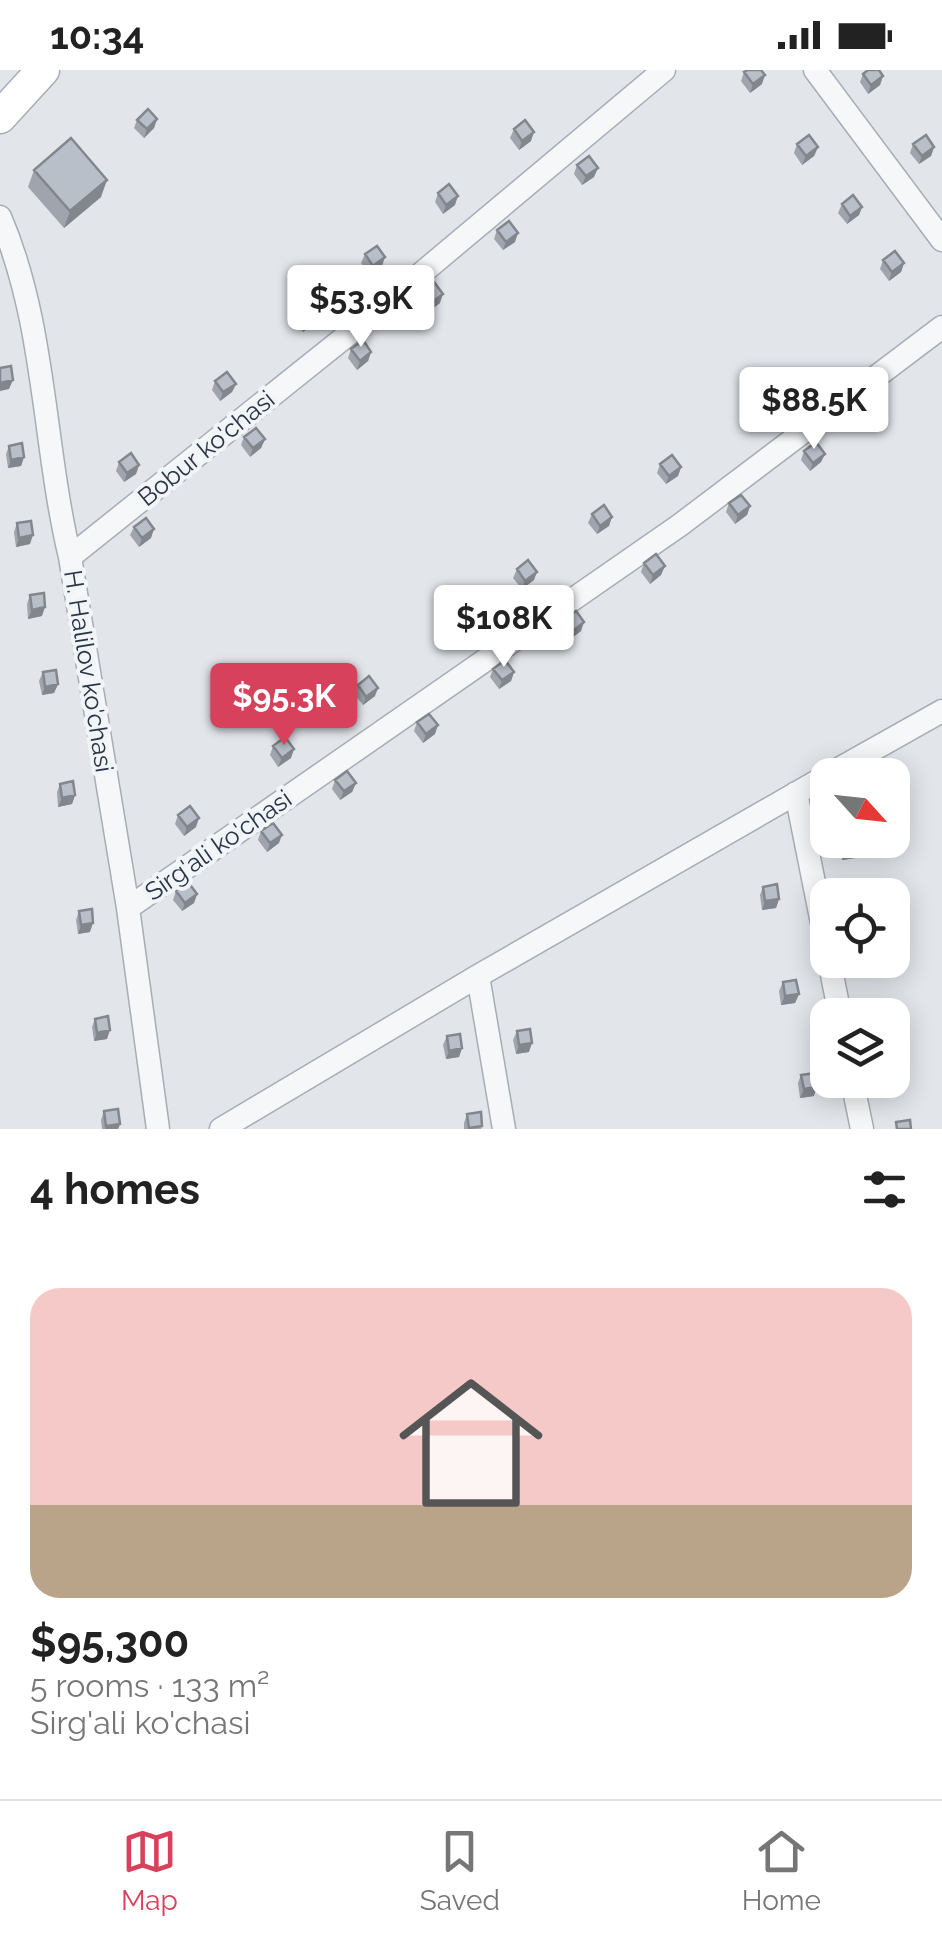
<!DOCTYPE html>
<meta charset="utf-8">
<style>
body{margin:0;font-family:Raleway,sans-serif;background:#f2f2f2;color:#222;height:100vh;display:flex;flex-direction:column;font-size:38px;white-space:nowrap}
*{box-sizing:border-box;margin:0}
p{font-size:32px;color:#767676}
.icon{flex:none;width:55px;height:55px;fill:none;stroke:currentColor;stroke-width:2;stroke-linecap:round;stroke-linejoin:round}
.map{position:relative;height:1059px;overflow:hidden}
.details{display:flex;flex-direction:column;background:#fff;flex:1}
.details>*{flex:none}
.needle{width:65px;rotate:117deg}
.controls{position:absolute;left:810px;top:688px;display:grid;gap:20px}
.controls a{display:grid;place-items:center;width:100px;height:100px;border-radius:20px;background:#fff;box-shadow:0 5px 25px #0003;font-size:50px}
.price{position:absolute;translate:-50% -85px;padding:0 22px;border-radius:10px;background:#fff;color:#222;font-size:32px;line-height:65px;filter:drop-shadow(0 2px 5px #0008)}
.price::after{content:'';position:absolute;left:50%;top:60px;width:30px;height:22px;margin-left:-15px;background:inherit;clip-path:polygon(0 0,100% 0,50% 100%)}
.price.on{background:#d7415c;color:#fff}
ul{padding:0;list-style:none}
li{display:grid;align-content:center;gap:20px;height:530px;padding:0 30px}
li span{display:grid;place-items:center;height:310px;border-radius:30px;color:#555}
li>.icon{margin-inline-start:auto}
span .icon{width:180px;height:180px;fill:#fffc;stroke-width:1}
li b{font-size:42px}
h2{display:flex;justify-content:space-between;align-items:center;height:120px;padding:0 30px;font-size:42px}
.status{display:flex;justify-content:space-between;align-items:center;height:70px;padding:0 50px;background:#fff;direction:ltr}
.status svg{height:28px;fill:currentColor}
.tab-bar{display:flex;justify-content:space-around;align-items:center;height:140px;border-top:2px solid #e0e0e0;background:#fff;font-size:28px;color:#767676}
.tab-bar a{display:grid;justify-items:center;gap:5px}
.tab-bar .on{color:#d7415c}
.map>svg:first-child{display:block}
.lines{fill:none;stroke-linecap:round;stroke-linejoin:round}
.street-casing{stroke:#a7adb6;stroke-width:25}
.secondary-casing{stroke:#a7adb6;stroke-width:35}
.street{stroke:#f5f7f9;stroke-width:22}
.secondary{stroke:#fff;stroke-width:32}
.wall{fill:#9fa4ad}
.shaded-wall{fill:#82868d}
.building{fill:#b9bfc9;stroke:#82868d;stroke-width:2.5}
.labels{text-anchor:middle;stroke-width:8;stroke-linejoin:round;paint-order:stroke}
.street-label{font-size:25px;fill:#293444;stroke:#f2f5f8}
</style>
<div class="status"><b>10:34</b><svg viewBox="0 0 49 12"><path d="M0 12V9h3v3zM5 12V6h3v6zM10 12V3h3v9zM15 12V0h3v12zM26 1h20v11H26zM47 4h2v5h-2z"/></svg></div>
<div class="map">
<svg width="942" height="1059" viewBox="0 0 942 1059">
<rect width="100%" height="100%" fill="#e2e6eb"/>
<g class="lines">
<defs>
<path id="street" d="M815,0L942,170
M0,147C46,254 43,375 70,487L128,838L158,1059
M70,487L355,259L664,0
M828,705L942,641
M796,723L828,883
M128,838L680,455L942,257
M829,890L840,945
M478,906L504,1059
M852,1010L862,1059
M221,1059L478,906L828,705"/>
<path id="secondary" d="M0,47L43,0"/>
</defs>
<!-- street casing -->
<use href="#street" class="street-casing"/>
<!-- secondary casing -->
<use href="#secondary" class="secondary-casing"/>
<!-- street -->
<use href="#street" class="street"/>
<!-- secondary -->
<use href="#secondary" class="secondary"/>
</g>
<!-- wall -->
<path class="wall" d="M744,2L762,14L750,23L741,11Z
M863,4L883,6L880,15L868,24L860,12Z
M157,49L154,58L144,68L134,58L137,50Z
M514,59L531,71L519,80L510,68Z
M797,74L818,77L814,86L802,95L794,83Z
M913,74L934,77L931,86L919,94L910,83Z
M577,95L594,107L582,115L574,104Z
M34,100L101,127L64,158L28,117Z
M438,123L455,135L443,144L435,132Z
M842,134L862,137L859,145L847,154L838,143Z
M497,160L515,172L503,180L494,169Z
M365,184L382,196L370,205L361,193Z
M883,190L904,193L901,202L889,211L880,199Z
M422,221L440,233L428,242L419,230Z
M297,241L315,253L303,262L294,250Z
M351,279L371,282L368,291L357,300L348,288Z
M215,311L236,314L232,322L220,331L212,320Z
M755,325L772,337L760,346L752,334Z
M244,367L265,369L261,378L250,387L241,375Z
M9,376L24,387L21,396L8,398L6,384Z
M804,381L825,384L821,392L810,401L801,390Z
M119,392L139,395L136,404L124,412L116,401Z
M660,394L681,397L678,406L666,414L657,403Z
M729,433L750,436L747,445L735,454L726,442Z
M592,444L609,456L597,464L588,453Z
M17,453L30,474L16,477L14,462Z
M134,457L151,468L139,477L130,465Z
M644,493L661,505L650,514L641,502Z
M517,499L534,510L522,519L513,508Z
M30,525L42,546L28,549L27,534Z
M564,549L581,561L569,570L561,558Z
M437,556L455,568L443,577L434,565Z
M493,599L514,602L511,611L499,619L490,607Z
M43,602L58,614L54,623L42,625L39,611Z
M358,615L375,626L363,635L354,624Z
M417,652L435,664L423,673L414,661Z
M273,676L291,688L278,697L270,685Z
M335,710L356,713L352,722L340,730L332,719Z
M60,714L75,725L72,734L58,737L57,722Z
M178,745L196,757L184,766L175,754Z
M261,761L279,773L267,782L258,770Z
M842,770H858L859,779L855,788L842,790L840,776Z
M763,817L779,829L776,838L762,840L760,825Z
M176,821L197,824L194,833L182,841L173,830Z
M79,841L90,862L78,864L76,850Z
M783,912L799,924L795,933L781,935L779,921Z
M95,949L107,969L94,971L92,957Z
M517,961L529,982L516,984L513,970Z
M447,966L462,978L459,987L446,989L443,975Z
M801,1005L814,1026L800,1028L798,1013Z
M104,1041L120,1054L118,1059H102L101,1050Z
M467,1044L482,1056L481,1059H464V1053Z"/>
<!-- shaded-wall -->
<path class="shaded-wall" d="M765,5L762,14L750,23L753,14Z
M883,6L880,15L868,24L871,15Z
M157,49L154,58L144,68L147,59Z
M534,62L531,71L519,80L522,71Z
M818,77L814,86L802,95L806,86Z
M934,77L931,86L919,94L922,86Z
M598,98L594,107L582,115L586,106Z
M107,110L101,127L64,158L70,141Z
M458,126L455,135L443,144L446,135Z
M862,137L859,145L847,154L850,146Z
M518,163L515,172L503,180L506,172Z
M385,187L382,196L370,205L373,196Z
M904,193L901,202L889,211L892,202Z
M443,224L440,233L428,242L431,233Z
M318,244L315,253L303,262L306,253Z
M371,282L368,291L357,300L360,291Z
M13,310L9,319L0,321V313Z
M236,314L232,322L220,331L223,322Z
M775,328L772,337L760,346L763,337Z
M265,369L261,378L250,387L253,378Z
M825,384L821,392L810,401L813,393Z
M24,387L21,396L8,398L11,390Z
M139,395L136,404L124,412L127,403Z
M681,397L678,406L666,414L669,406Z
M750,436L747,445L735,454L738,445Z
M612,447L609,456L597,464L600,456Z
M154,459L151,468L139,477L142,468Z
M33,465L30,474L16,477L19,468Z
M665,496L661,505L650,514L653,505Z
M537,502L534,510L522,519L525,511Z
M45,537L42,546L28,549L32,540Z
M584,552L581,561L569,570L573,561Z
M458,560L455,568L443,577L446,568Z
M514,602L511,611L499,619L502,610Z
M58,614L54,623L42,625L45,617Z
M378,618L375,626L363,635L366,627Z
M438,655L435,664L423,673L426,664Z
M294,679L291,688L278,697L282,688Z
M356,713L352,722L340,730L344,721Z
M75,725L72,734L58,737L62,728Z
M199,748L196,757L184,766L187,757Z
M282,765L279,773L267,782L270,773Z
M859,779L855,788L842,790L845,781Z
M197,824L194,833L182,841L185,833Z
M779,829L776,838L762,840L765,831Z
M93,853L90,862L78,864L81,855Z
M863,890H876L875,893L861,895Z
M799,924L795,933L781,935L785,926Z
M110,960L107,969L94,971L97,963Z
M532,973L529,982L516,984L519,975Z
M462,978L459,987L446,989L449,981Z
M817,1017L814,1026L800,1028L804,1019Z
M120,1054L118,1059H105L106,1056Z"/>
<!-- building -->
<path class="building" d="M748,0H761L765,5L753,14L744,2Z
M868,0H879L883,6L871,15L863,4Z
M148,39L157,49L147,59L137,50Z
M525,50L534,62L522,71L514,59Z
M809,65L818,77L806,86L797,74Z
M926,65L934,77L922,86L913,74Z
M71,68L107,110L70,141L34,100Z
M589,86L598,98L586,106L577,95Z
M449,114L458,126L446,135L438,123Z
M853,125L862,137L850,146L842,134Z
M509,151L518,163L506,172L497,160Z
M377,176L385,187L373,196L365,184Z
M895,181L904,193L892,202L883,190Z
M434,212L443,224L431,233L422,221Z
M309,233L318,244L306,253L297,241Z
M363,270L371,282L360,291L351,279Z
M11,296L13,310L0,313V298Z
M227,302L236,314L223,322L215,311Z
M767,316L775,328L763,337L755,325Z
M256,358L265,369L253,378L244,367Z
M816,372L825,384L813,393L804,381Z
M22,373L24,387L11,390L9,376Z
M131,383L139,395L127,403L119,392Z
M672,385L681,397L669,406L660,394Z
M741,425L750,436L738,445L729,433Z
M604,435L612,447L600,456L592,444Z
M146,448L154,459L142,468L134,457Z
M31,451L33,465L19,468L17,453Z
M656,484L665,496L653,505L644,493Z
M528,490L537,502L525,511L517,499Z
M44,523L45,537L32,540L30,525Z
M576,541L584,552L573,561L564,549Z
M449,547L458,560L446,568L437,556Z
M505,590L514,602L502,610L493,599Z
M56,600L58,614L45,617L43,602Z
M369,606L378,618L366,627L358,615Z
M429,644L438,655L426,664L417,652Z
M285,667L294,679L282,688L273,676Z
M347,701L356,713L344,721L335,710Z
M73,711L75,725L62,728L60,714Z
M190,736L199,748L187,757L178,745Z
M273,753L282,765L270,773L261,761Z
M843,770H858L859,779L845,781Z
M188,812L197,824L185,833L176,821Z
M777,814L779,829L765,831L763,817Z
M92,839L93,853L81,855L79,841Z
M796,910L799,924L785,926L783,912Z
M108,946L110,960L97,963L95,949Z
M530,959L532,973L519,975L517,961Z
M460,964L462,978L449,981L447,966Z
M892,977H896L898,991L892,992Z
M815,1003L817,1017L804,1019L801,1005Z
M118,1039L120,1054L106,1056L104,1041Z
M481,1042L482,1056L469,1058L467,1044Z
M910,1050L911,1059H897L896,1052Z"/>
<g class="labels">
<!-- street labels -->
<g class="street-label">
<text transform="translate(206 378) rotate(-39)" y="9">Bobur ko'chasi</text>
<text transform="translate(89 601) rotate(81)" y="9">H. Halilov ko'chasi</text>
<text transform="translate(218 775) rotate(-35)" y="9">Sirg'ali ko'chasi</text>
</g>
</g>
</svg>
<div class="controls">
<a><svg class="needle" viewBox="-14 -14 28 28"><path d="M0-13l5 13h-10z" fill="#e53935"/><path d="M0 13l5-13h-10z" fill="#767676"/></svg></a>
<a><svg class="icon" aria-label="locate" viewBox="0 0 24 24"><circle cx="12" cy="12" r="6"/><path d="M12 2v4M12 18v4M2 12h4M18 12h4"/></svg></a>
<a><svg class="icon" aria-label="layers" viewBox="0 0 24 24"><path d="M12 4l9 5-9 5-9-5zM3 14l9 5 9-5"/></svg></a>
</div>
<b class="price" style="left:361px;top:280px">$53.9K</b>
<b class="price" style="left:814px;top:382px">$88.5K</b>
<b class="price" style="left:504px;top:600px">$108K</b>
<b class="price on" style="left:284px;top:678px">$95.3K</b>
</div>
<section class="details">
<h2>4 homes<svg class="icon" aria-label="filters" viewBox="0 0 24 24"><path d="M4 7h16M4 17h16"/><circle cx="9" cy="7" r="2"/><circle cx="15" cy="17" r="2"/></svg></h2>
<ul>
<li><span style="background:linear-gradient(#f6c9c9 70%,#b9a48a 0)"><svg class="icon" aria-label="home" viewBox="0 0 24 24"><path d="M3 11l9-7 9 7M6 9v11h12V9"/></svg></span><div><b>$95,300</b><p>5 rooms · 133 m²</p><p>Sirg'ali ko'chasi</p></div></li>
</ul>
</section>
<nav class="tab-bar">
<a class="on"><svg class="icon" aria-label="map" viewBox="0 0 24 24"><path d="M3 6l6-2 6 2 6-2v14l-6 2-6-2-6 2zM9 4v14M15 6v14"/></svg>Map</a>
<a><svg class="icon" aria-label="saved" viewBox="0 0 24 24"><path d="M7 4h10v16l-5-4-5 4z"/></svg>Saved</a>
<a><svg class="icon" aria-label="home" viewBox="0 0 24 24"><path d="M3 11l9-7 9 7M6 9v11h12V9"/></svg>Home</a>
</nav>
